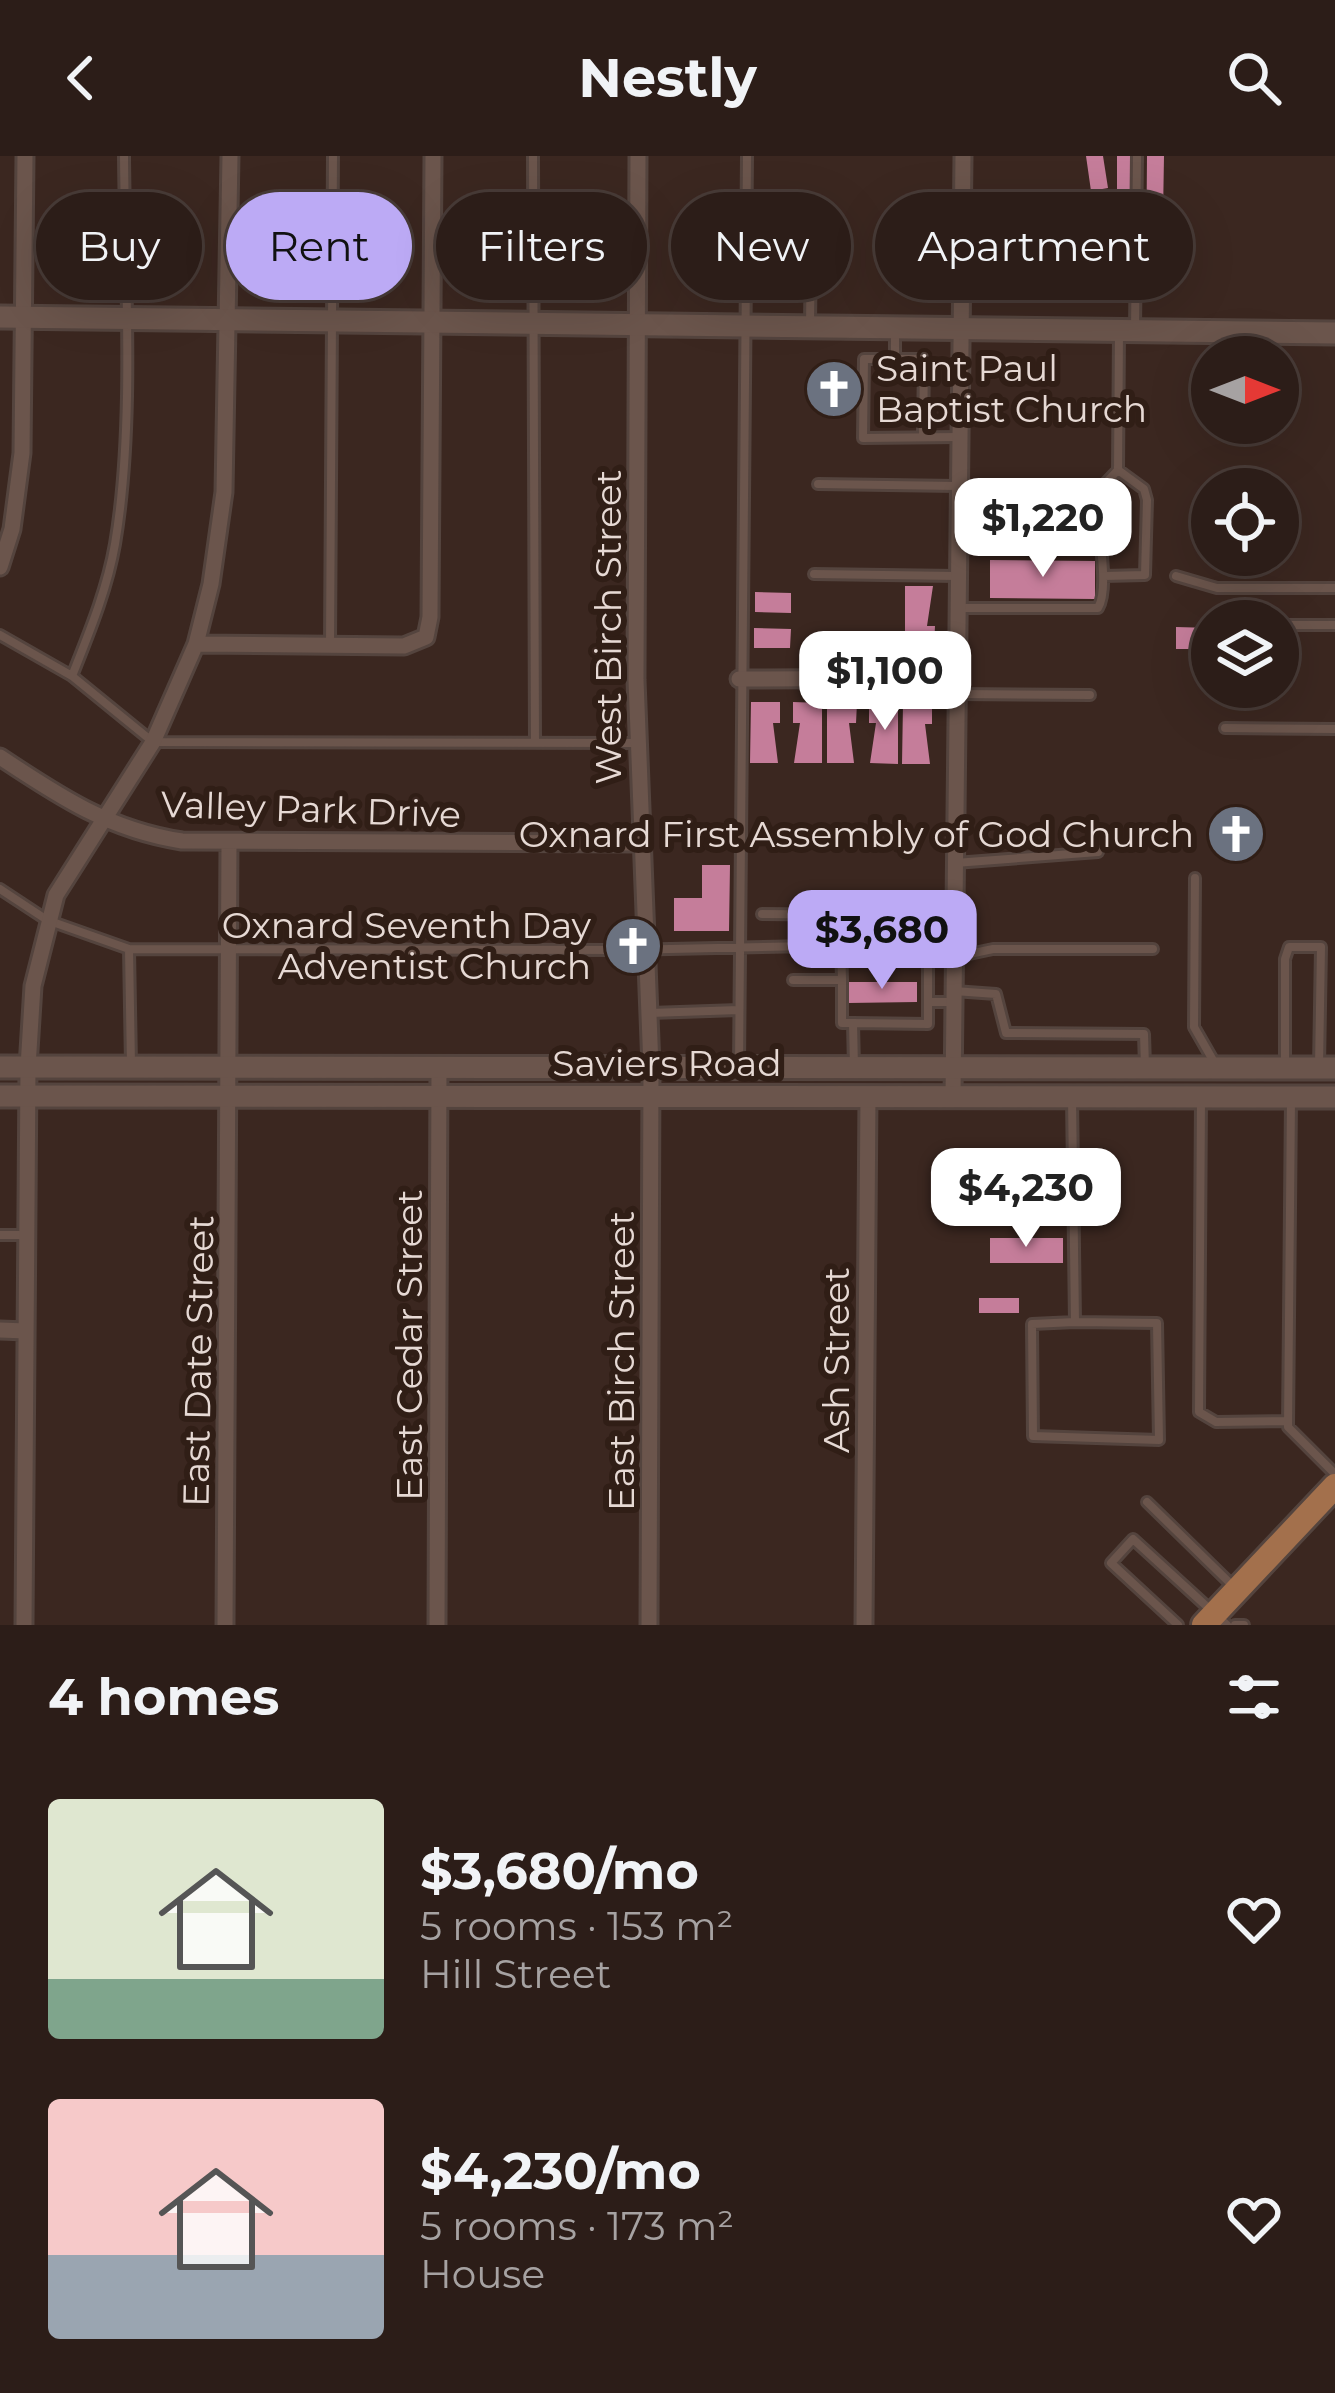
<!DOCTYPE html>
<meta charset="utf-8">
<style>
body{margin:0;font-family:Montserrat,sans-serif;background:#382a25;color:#f1f3f6;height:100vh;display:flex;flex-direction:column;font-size:45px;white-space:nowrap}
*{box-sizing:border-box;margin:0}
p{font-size:39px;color:#a6a2a2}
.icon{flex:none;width:66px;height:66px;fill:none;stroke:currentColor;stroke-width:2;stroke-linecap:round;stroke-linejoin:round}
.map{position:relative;height:1469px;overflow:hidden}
.details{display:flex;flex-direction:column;background:#2c1d18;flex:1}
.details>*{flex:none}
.top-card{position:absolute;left:36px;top:36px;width:1263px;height:108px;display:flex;gap:24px}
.needle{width:78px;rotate:90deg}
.buttons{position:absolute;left:1191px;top:180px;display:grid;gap:24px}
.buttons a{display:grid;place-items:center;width:108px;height:108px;border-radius:50%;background:#2c1d18;box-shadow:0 12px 48px #0002,0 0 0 3px #483b37;font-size:60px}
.price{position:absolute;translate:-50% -102px;padding:0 27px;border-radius:24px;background:#fff;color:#222;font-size:39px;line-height:78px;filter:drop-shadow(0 3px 6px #0008)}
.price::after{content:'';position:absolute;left:50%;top:72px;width:36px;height:27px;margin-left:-18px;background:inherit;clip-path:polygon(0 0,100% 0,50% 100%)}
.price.on{background:#bcaaf5;color:#111}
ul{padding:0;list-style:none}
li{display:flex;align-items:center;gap:36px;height:300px;padding:0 48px}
li span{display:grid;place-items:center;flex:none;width:336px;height:240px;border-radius:12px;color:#555}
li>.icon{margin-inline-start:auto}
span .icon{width:144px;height:144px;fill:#fffc;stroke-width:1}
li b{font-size:51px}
h2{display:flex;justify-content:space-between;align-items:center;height:144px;padding:0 48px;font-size:51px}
.chip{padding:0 42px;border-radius:54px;background:#2c1d18;box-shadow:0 12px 48px #0002,0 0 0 3px #483b37;font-size:42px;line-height:108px}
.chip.on{background:#bcaaf5;color:#111}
header{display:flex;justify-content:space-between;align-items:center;height:156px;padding:0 48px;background:#2c1d18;font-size:54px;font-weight:700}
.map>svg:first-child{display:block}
.building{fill:#c57d9a}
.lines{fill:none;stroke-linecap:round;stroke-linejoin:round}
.lane-casing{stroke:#54443e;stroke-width:14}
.street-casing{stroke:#54443e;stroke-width:21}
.secondary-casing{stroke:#54443e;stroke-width:27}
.primary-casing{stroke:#54443e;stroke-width:30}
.lane{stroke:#6b554c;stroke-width:8}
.street{stroke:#6b554c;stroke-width:15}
.secondary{stroke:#6b554c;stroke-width:21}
.primary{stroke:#a3704c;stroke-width:24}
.labels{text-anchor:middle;stroke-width:12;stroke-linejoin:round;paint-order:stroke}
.poi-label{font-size:36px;fill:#e6d9d4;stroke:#301e16;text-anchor:end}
.street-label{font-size:36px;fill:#e6d9d4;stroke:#301e16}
</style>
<header><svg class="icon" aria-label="back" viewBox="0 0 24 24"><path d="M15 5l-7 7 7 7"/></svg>Nestly<svg class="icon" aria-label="search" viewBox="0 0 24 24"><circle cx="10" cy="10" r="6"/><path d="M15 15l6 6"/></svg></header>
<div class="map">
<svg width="1335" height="1469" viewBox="0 0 1335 1469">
<rect width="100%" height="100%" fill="#3b2720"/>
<!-- building -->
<path class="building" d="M1086,0H1103L1108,32L1091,35Z
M1117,0H1134L1133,53H1117Z
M1147,0H1164L1162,118H1146Z
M1101,38L1107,82L1090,85L1084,41Z
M1100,88L1107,132L1089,135L1083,90Z
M990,404L1095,405V443L990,442Z
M905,430H933L927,470H935L934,490H905Z
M755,436L791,437V457L755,456Z
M1176,471L1212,472V493H1176Z
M754,472L791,473L790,492H754Z
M751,546H780V567H773L778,607H750Z
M793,546L822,547V607H794L800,567H793Z
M827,547H857L856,567H849L854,607H827Z
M869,547H898V608L870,607L876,567H869Z
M903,547H932V568H925L930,608H902Z
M702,709H730L729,775H674V742H702Z
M848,826H917V846L848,847Z
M1003,1001L1063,1002V1026L1003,1025Z
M990,1042H1063V1066H990Z
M990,1082H1063V1107H990Z
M979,1142H1019V1157H979Z"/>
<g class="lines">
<defs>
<path id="lane" d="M533,0L535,587
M810,170L811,81
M1135,173L1137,0
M895,176V203H864L863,282L958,281
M895,203H924L923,281
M1118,314L1119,176
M818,328L957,330
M814,418L956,420
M1104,420L1145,419L1147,344L1144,333L1118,314
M1176,420L1217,432H1335
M961,452H1098C1111,430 1095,366 1098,335L1118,314
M1278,469H1335
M0,479L72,520L153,586L636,587
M330,489L333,0
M72,520C89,477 107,434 115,388C135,270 125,121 124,0
M957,538L1090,539
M1225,572L1335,573
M955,707L1098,696
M1195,722L1194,871L1214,906
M0,733L47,764L129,793L623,794L952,787
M762,758L864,759L871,775L953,776
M928,787V846
M841,788L842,824
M129,793L131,909
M955,801L993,793H1153
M793,824H842V867H853
M954,835L996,838L1006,877L1144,878L1145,911
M650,857L739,854
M739,910L747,0
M1285,910V803L1289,791H1321L1319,911
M854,911L853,867L928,868V846H952
M1072,942L1075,1166L1157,1167L1159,1284L1033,1280L1032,1168L1075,1166
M1201,942L1199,1256L1216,1266L1288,1265
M1291,943L1288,1271L1335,1318
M0,1079H25
M1147,1346L1236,1433
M1178,1469L1111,1407L1133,1383L1227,1469
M1235,1469H1244"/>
<path id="street" d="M638,0L636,524L651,911L649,1469
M0,411L12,373L22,297L25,0
M196,488L404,490L426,481L430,461L433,0
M739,523L956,522
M0,601C60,641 110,674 182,685L641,687
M953,941L963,0
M0,1174L26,1175
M24,1469L28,911L33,830L56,739L153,586L196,488L211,428L224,336L230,0
M225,1469L229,686
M437,1469L439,909
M864,1469L868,939"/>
<path id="secondary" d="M0,161L1335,177
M0,911L1335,912
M0,940L1335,941"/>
<path id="primary" d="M1204,1469L1335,1330"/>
</defs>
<!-- lane casing -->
<use href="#lane" class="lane-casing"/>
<!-- street casing -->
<use href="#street" class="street-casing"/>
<!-- secondary casing -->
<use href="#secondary" class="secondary-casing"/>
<!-- primary casing -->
<use href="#primary" class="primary-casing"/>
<!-- lane -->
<use href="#lane" class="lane"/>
<!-- street -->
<use href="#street" class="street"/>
<!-- secondary -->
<use href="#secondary" class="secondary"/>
<!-- primary -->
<use href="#primary" class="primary"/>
</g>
<!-- icons -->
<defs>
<symbol id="church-disc" viewBox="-11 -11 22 22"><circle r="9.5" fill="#6b7280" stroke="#301e16"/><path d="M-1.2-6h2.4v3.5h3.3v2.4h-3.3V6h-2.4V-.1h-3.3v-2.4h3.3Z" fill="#fff"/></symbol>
</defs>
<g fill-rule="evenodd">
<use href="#church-disc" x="801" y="200" width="66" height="66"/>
<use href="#church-disc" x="1203" y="645" width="66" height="66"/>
<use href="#church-disc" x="600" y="757" width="66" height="66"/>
</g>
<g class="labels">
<!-- poi labels -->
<g class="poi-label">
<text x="876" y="225" text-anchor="start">Saint Paul<tspan x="876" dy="41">Baptist Church</tspan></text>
<text x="1194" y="691">Oxnard First Assembly of God Church</text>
<text x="591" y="782">Oxnard Seventh Day<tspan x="591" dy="41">Adventist Church</tspan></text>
</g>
<!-- street labels -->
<g class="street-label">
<text transform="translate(608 471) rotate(-90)" y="13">West Birch Street</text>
<text transform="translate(311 653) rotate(2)" y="13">Valley Park Drive</text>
<text x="667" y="920">Saviers Road</text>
<text transform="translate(409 1189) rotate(-90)" y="13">East Cedar Street</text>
<text transform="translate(836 1204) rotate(-90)" y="13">Ash Street</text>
<text transform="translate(198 1205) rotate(-89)" y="13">East Date Street</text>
<text transform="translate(621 1205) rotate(-90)" y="13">East Birch Street</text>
</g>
</g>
</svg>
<div class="buttons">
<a><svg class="needle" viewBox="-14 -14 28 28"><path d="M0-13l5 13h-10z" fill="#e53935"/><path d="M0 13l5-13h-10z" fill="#a6a2a2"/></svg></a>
<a><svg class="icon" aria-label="locate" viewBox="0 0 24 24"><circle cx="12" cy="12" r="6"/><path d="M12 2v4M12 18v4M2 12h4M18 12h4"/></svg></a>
<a><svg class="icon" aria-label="layers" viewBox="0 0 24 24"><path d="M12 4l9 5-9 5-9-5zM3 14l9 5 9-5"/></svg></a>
</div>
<b class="price" style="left:1043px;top:424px">$1,220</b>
<b class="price" style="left:885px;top:577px">$1,100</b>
<b class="price on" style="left:882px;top:836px">$3,680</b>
<b class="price" style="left:1026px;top:1094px">$4,230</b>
<div class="top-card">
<a class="chip">Buy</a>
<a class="chip on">Rent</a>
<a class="chip">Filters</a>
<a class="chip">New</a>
<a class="chip">Apartment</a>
</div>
</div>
<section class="details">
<h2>4 homes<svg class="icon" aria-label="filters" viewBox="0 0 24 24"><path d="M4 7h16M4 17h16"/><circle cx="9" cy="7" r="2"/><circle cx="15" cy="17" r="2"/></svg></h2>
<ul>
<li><span style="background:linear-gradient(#dfe7d0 75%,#7fa58c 0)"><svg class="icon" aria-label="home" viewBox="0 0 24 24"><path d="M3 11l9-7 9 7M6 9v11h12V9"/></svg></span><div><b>$3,680/mo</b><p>5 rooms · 153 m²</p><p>Hill Street</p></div><svg class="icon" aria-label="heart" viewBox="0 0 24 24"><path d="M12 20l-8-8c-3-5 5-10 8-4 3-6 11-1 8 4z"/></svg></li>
<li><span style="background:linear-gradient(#f6c9c9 65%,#9aa5b1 0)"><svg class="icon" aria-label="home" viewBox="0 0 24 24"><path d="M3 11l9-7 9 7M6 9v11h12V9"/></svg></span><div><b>$4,230/mo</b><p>5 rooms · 173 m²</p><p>House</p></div><svg class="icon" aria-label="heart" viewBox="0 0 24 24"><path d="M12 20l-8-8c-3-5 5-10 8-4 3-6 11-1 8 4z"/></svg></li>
</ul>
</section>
